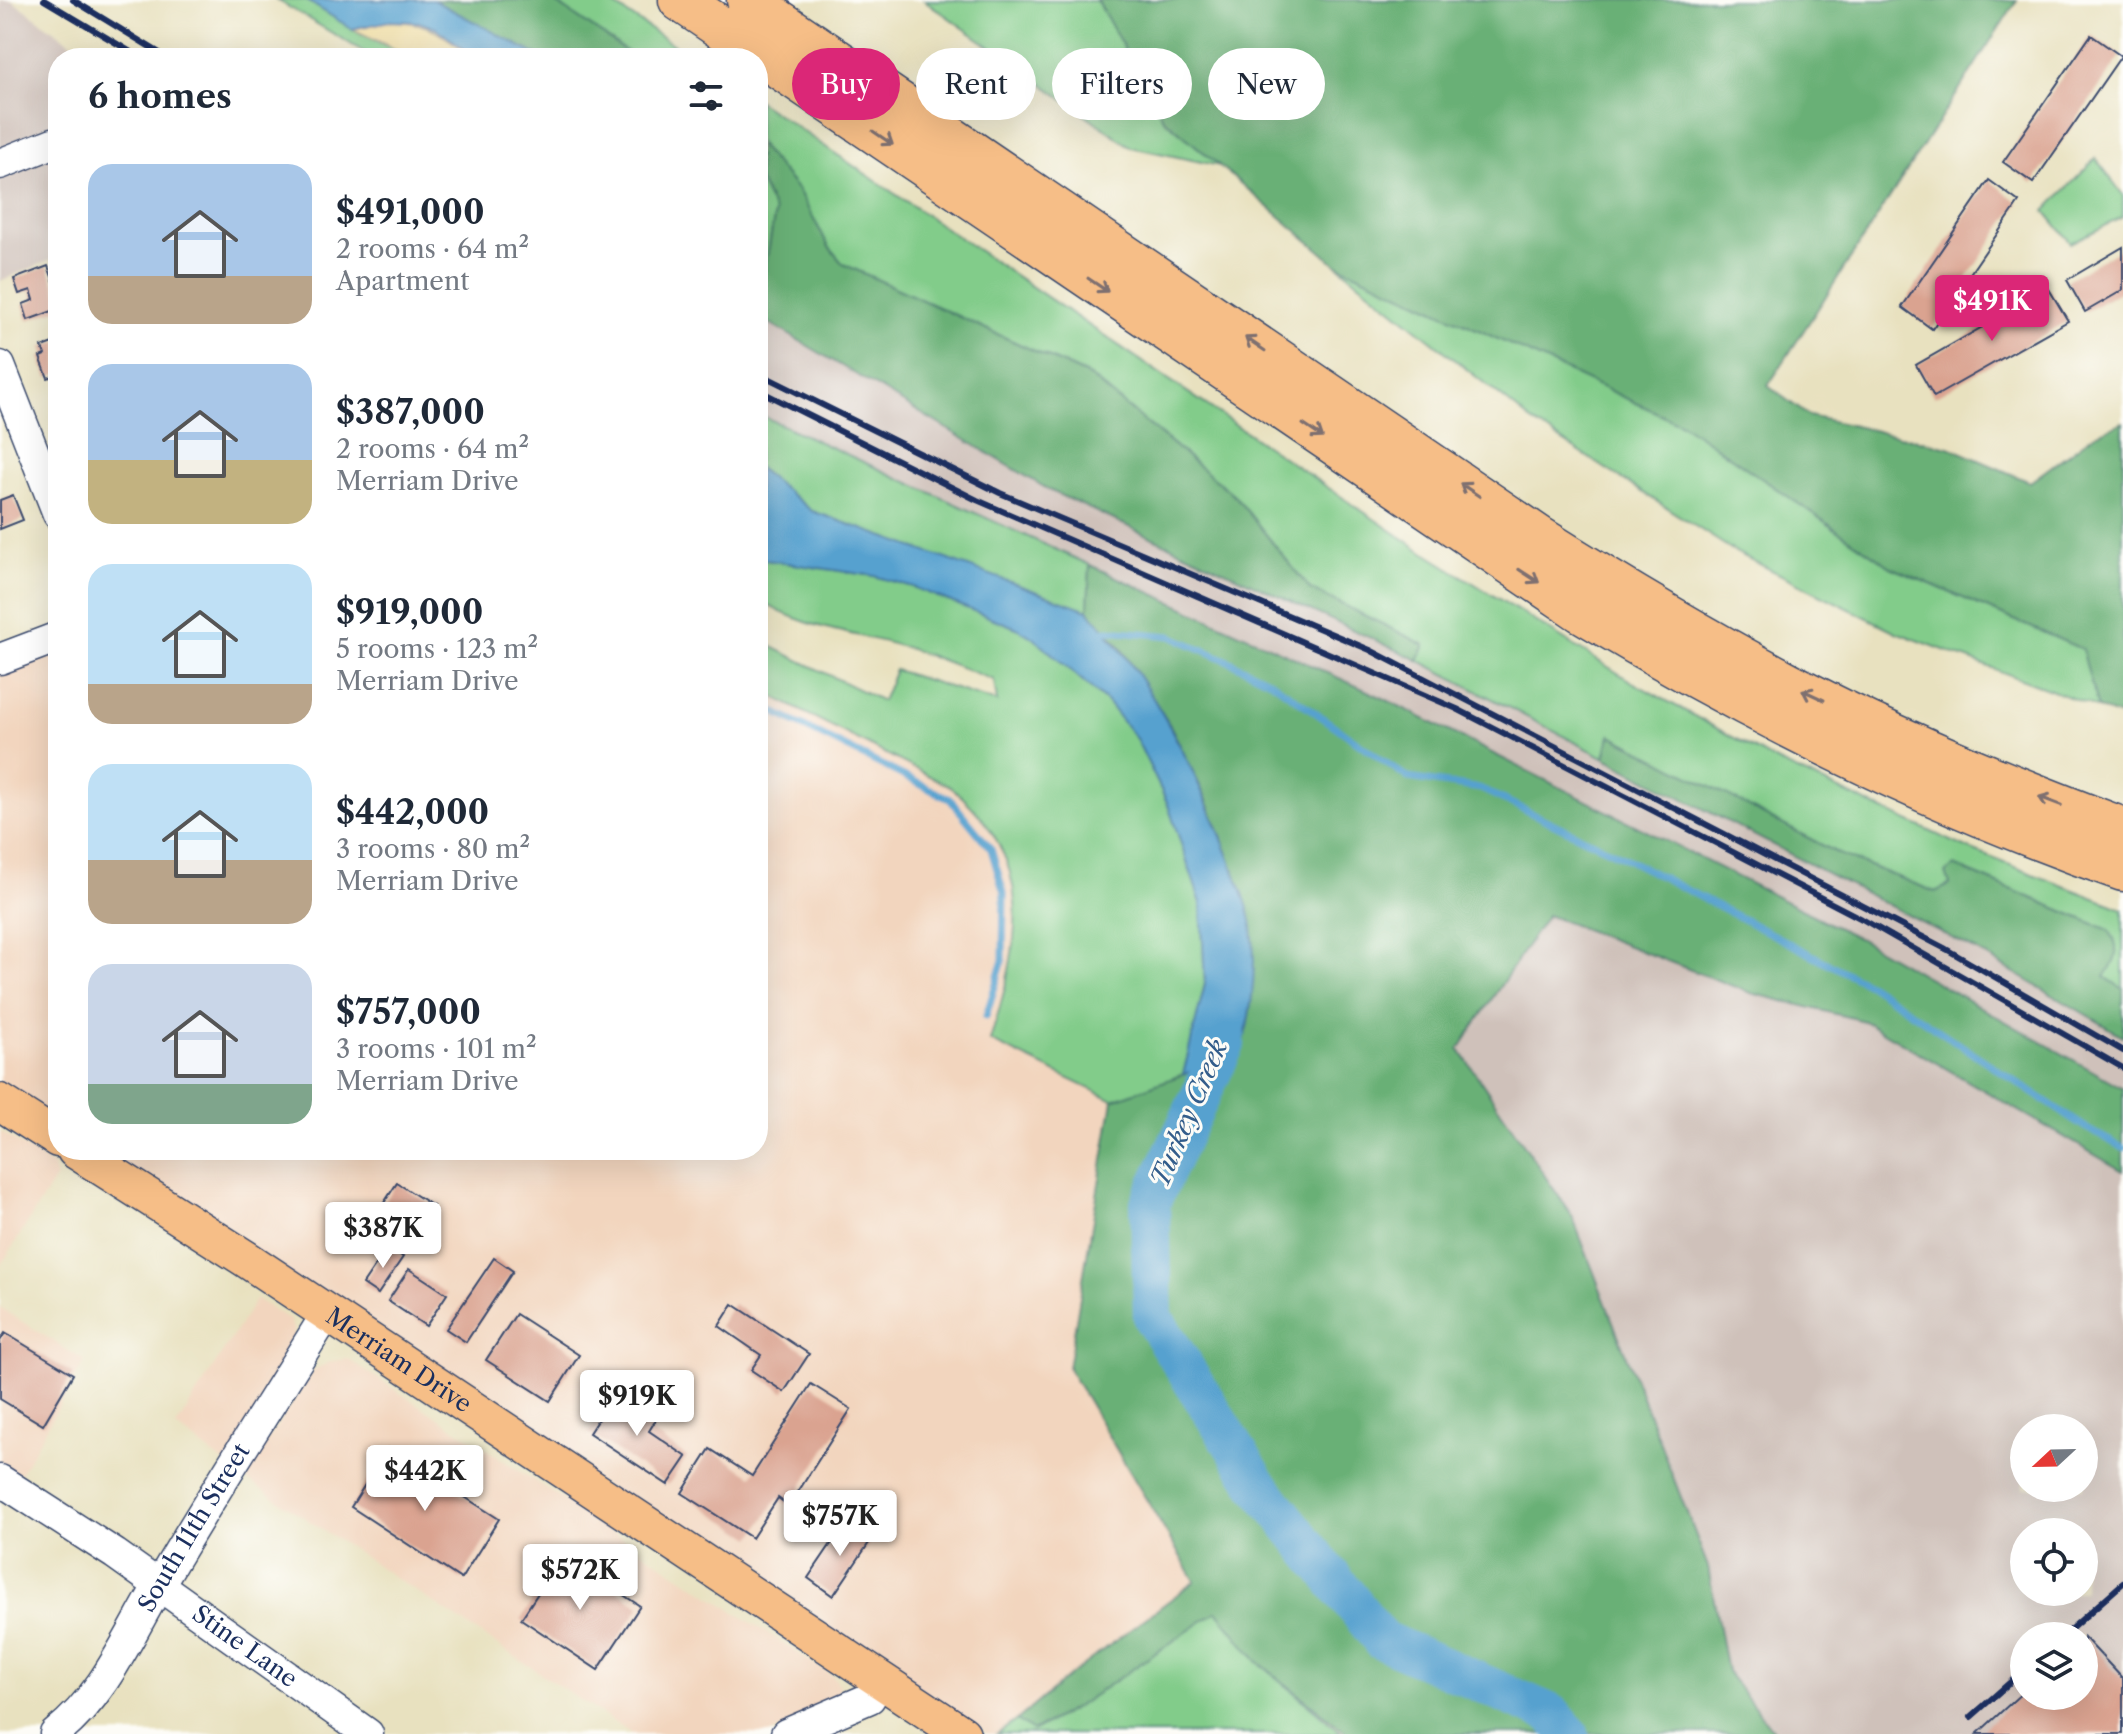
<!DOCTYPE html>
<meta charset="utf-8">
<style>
body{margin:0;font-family:"Libre Caslon Text",serif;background:#f2f2f3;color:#1f2937;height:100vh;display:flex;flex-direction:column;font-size:30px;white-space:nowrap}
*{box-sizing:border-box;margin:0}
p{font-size:26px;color:#747a83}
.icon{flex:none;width:44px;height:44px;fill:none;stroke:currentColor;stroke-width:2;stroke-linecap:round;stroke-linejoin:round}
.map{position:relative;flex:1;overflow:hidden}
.panel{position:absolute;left:48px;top:48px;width:720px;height:1112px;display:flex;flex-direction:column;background:#fff;border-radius:32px;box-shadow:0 8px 32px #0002}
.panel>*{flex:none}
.top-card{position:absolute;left:792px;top:48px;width:760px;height:72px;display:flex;gap:16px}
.needle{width:52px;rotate:248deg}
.buttons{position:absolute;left:2010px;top:1414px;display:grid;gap:16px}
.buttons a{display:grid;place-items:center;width:88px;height:88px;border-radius:50%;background:#fff;box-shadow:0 8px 32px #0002;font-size:40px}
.price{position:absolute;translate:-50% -68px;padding:0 18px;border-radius:8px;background:#fff;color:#222;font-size:26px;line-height:52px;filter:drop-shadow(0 2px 4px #0008)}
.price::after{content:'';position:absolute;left:50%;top:48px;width:24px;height:18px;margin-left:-12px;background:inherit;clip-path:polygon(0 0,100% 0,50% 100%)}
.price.selected{background:#db2777;color:#fff}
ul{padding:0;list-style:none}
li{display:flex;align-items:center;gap:24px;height:200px;padding:0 40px}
li span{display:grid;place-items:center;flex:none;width:224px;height:160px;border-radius:24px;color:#555}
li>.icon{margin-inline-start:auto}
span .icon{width:96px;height:96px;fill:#fffc;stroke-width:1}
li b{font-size:34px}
h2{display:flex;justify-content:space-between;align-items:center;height:96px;padding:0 40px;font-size:34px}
.chip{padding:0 28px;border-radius:36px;background:#fff;box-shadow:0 8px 32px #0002;font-size:28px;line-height:72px}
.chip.selected{background:#db2777;color:#fff}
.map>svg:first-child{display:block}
.built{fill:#f2d5be}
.industrial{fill:#cfc1ba;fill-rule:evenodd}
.green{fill:#82cc8a;stroke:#4e7e74;stroke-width:2}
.forest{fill:#69b076;stroke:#42706a;stroke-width:2}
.sand{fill:#eeda9e;stroke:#84847e;stroke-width:2}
.water{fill:#57a1cf;stroke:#396896;stroke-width:2}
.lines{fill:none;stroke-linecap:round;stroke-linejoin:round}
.stream{stroke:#57a1cf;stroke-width:7}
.river{stroke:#57a1cf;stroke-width:40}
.building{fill:#daa390}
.minor-casing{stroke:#3a4a6d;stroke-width:33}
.major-casing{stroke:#3a4a6d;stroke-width:39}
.highway-casing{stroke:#3a4a6d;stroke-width:45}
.minor{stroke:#fff;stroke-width:30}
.major{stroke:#f6be87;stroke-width:36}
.highway{stroke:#f6be87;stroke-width:42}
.rail{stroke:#1b2f5e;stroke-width:6}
.oneway{stroke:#7e6f70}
.labels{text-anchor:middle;stroke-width:6;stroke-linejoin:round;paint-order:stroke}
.street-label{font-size:24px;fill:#1b2f5e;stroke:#fdfcf7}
.water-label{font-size:26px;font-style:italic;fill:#335d8b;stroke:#fdfcf7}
</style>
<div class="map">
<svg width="2123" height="1734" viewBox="0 0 2123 1734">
<rect width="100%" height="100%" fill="#fdfcf7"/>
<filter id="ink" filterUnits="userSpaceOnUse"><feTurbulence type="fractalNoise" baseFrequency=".0125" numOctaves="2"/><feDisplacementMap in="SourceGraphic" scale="16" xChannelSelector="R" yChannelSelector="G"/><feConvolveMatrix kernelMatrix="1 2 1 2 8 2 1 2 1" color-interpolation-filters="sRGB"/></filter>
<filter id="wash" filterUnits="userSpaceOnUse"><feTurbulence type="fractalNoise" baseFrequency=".006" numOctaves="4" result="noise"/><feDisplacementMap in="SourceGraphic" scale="32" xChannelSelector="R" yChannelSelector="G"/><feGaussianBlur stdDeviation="1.8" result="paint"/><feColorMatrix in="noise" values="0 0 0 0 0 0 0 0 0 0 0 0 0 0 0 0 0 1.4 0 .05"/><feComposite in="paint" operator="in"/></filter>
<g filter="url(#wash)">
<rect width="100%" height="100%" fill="#e8e1bf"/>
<!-- built -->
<path class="built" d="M58,647V1134L0,1096V670Z
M758,689L951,787L974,807L1010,863L1015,895L1016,928L1011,961L991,1041L1113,1100L1068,1368L1195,1581L997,1734H988L83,1150H758Z
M0,1131L53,1166L56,1177L0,1267Z
M256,1299L290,1320L298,1345L226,1464L176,1427Z
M0,1308L85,1361L19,1476L0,1465Z
M348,1359L833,1676L840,1686L837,1701L825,1711L770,1734H632L243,1477L314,1370L333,1361Z"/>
<!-- industrial -->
<path class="industrial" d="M0,0H11L93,58H58V257L0,281Z
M768,322L1054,492L1418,660L1975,950L2123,1036V1088L1858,938L1383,698L758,414V340Z
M1547,915L1751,993L1864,1021L2123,1171V1734H1776L1727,1672L1708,1567L1459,1049ZM2024,1428H2084V1488H2024ZM2024,1532H2084V1592H2024ZM2024,1636H2084V1696H2024Z"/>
<!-- green -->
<path class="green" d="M277,0H306L352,29L413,58H374Z
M552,0H607L693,58H636Z
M924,0L1100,1L1163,118L1220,166L1131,147Z
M758,101L1417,548L1634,683L1778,762L1969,849L2123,909V989L2105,977L2109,930L1954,866L1950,885L1935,892L1839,854L1610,735L1605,758L1418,660L1425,645L1310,589L1234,495L1090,376L843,264L829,247L798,190L758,143Z
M2096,158L2123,195V217L2071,243L2045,211Z
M758,178L775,212L764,275L768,322L758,340Z
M1336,264L1684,425L1891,567L2082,649L2098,708L1896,632L1737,553L1530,420Z
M758,414L1090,565L1088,610L812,511L758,468Z
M758,559L874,576L913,587L1017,628L1035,639L1107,702L1137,740L1167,802L1201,903L1205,984L1183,1075L1113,1100L990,1041C1020,941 1040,862 951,787L758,689V640L882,701L895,670L997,702L994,680C963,669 932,655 900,646C851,632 800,628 758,599Z
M1217,1611L1257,1661L1343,1734H997L1017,1720L1034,1731L1075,1708Z"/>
<!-- forest -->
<path class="forest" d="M433,0H552L636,58H542Z
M1097,0H2017L1768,386L1809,416L1949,447L2030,482L2095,434L2123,422V717L2098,708L2082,649L1891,567L1684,425L1336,264L1163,118Z
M758,143L798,190L829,247L843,264L1089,376L1234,495L1310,589L1425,645L1418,660L1051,491L768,322L764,275L775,212L758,178Z
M1090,565L1383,698L1858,938L2123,1088V1171L1864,1021L1751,993L1547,915L1459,1049L1572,1216L1708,1567L1727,1672L1776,1734H1348L1257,1661L1217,1611L1075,1708L1033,1731L1017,1720L1070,1675L1195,1581L1068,1368L1113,1100L1241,1053L1235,873L1207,800L1171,727L1120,646L1088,610Z
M1611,735L1839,854L1935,892L1950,885L1946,873L1954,866L2109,930C2121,949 2117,959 2105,977L2123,989V1036L1975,950L1605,758Z"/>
<!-- sand -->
<path class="sand" d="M389,21C435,21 442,37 477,58H413L352,29Z"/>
<!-- water -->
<path class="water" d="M306,0H433L542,58H477L436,28L419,22L389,21L352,29Z
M758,468L812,511L1088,610C1152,682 1195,767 1229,857C1237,879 1249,904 1252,927C1257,970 1252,1012 1241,1053L1183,1075L1205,984L1201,903L1167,802L1137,740L1107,702L1035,639L1017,628L913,587L874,576L758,559Z"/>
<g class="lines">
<!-- stream -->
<path class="stream" d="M1098,634L1108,630L1171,636L1222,658L1272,682L1408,778L1481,789L1619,855L1870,985L2086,1128L2123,1148
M758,704L950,799L991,849L1004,893L1003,960L986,1016"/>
<!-- river -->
<path class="river" d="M1226,1010L1225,1044L1150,1203L1153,1318L1259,1486L1382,1640L1552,1714L1569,1734"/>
</g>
<g id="blocks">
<!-- building -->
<path class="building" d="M2091,35L2121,56L2033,183L2003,162Z
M1989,180L2019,202L1932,329L1902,307Z
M2123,247V290L2085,312L2067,280Z
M48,266L58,293V309L28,320L23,304L34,300L31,290L19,294L14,279Z
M2049,289L2068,321L1934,397L1916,365Z
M58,341V374L48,378L40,357L45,355L42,347Z
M13,495L23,520L0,529V500Z
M397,1183L433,1206L416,1231L380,1209Z
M388,1247L403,1257L378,1294L363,1284Z
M494,1258L513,1271L466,1342L446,1329Z
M409,1269L447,1294L426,1326L388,1301Z
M733,1304L809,1354L784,1392L751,1370L761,1355L719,1326Z
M516,1314L579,1355L550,1401L486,1360Z
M5,1333L73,1374L43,1425L0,1399V1341Z
M811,1384L851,1409L789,1506L778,1498L752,1538L682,1493L710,1449L752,1476Z
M617,1390L657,1418L649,1431L687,1457L668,1485L589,1433Z
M388,1448L499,1519L461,1579L351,1507Z
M848,1519L873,1537L833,1596L808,1578Z
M563,1555L640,1606L598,1670L521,1619Z
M2084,1637L2123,1679V1734H1977L2024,1691V1696H2084Z"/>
</g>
</g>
<g filter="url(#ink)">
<use href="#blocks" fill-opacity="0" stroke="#3a4a6d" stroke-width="2"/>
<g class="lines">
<defs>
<g id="minor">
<path d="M0,164L53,143"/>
<path d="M0,366L58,514"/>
<path d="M0,659L58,637"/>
<path id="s1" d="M0,1480L115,1554L368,1734"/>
<path id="s2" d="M55,1734C104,1696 128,1637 159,1585C212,1494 270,1405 326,1315"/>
<path d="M786,1734L870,1698L879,1681"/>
</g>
<g id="major">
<path d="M0,1102L58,1139"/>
<path id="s3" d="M75,1150L246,1259L962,1734"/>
</g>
<path id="highway" d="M680,0L1581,611C1753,714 1933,804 2123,870
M748,0L1540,538C1621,589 1703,638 1788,683C1895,740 2010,786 2123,829"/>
</defs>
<!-- minor casing -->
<use href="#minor" class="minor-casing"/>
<!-- major casing -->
<use href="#major" class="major-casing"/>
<!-- highway casing -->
<use href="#highway" class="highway-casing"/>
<!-- minor -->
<use href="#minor" class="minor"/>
<!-- major -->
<use href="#major" class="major"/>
<!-- highway -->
<use href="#highway" class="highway"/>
<!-- rail -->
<path class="rail" d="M44,0L141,58
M73,0L168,58
M758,373L1000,493L1370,650L1946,949L2123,1051
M758,390L977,500L1457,709L1862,919L2123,1068
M2063,1636L2123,1583
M1971,1717L2024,1670"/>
</g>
<!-- one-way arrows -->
<defs><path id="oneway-shaft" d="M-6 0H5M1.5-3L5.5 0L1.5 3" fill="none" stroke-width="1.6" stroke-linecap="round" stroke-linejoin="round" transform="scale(2)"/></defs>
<g class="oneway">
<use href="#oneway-shaft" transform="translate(883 138) rotate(34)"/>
<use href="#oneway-shaft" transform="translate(1098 285) rotate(34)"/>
<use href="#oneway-shaft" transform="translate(1255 344) rotate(-146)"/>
<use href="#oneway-shaft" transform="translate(1313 431) rotate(34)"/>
<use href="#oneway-shaft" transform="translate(1470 490) rotate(-146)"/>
<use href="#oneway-shaft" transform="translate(1529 576) rotate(33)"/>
<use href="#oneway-shaft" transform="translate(1813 695) rotate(-155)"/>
<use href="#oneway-shaft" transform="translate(2050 801) rotate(-159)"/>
</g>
</g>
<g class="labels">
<!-- street labels -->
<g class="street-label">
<text dy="8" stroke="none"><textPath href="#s3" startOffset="386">Merriam Drive</textPath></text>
<text dy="8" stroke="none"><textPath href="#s2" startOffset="250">South 11th Street</textPath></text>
<text dy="8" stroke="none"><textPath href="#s1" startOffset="296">Stine Lane</textPath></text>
</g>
<!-- water labels -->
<g class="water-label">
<text transform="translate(1189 1113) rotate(-67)" y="9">Turkey Creek</text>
</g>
</g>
</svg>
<div class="buttons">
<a><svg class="needle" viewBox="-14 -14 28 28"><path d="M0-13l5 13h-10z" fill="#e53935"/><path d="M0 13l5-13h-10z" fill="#747a83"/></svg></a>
<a><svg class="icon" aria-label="locate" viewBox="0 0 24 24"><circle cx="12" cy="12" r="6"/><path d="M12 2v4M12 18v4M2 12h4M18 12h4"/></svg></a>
<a><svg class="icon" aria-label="layers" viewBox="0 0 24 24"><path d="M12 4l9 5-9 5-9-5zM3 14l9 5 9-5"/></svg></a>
</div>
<b class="price selected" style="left:1992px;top:343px">$491K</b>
<b class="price" style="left:383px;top:1270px">$387K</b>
<b class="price" style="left:637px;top:1438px">$919K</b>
<b class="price" style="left:425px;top:1513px">$442K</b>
<b class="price" style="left:840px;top:1558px">$757K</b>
<b class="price" style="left:580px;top:1612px">$572K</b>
<div class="top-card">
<a class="chip selected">Buy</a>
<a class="chip">Rent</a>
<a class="chip">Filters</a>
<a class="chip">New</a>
</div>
<section class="panel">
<h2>6 homes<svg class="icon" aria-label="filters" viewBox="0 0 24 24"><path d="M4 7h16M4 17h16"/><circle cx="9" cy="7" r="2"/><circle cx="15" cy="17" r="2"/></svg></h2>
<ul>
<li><span style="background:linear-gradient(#a9c7e8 70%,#b9a48a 0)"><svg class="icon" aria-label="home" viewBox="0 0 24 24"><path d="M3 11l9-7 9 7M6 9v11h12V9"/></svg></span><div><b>$491,000</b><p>2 rooms · 64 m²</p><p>Apartment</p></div></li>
<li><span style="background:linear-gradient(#a9c7e8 60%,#c2b280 0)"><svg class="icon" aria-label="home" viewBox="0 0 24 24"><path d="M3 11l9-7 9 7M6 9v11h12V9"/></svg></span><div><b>$387,000</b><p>2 rooms · 64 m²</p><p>Merriam Drive</p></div></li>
<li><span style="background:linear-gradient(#bfe0f5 75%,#b9a48a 0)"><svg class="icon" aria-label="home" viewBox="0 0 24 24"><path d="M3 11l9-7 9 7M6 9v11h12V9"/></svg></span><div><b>$919,000</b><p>5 rooms · 123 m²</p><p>Merriam Drive</p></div></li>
<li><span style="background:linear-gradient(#bfe0f5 60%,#b9a48a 0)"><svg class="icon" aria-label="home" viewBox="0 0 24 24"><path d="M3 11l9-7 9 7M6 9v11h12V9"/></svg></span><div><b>$442,000</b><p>3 rooms · 80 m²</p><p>Merriam Drive</p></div></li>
<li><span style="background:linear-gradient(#c9d6e8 75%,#7fa58c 0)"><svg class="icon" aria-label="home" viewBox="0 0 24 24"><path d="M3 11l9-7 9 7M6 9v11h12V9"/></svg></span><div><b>$757,000</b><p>3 rooms · 101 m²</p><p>Merriam Drive</p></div></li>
</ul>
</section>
</div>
